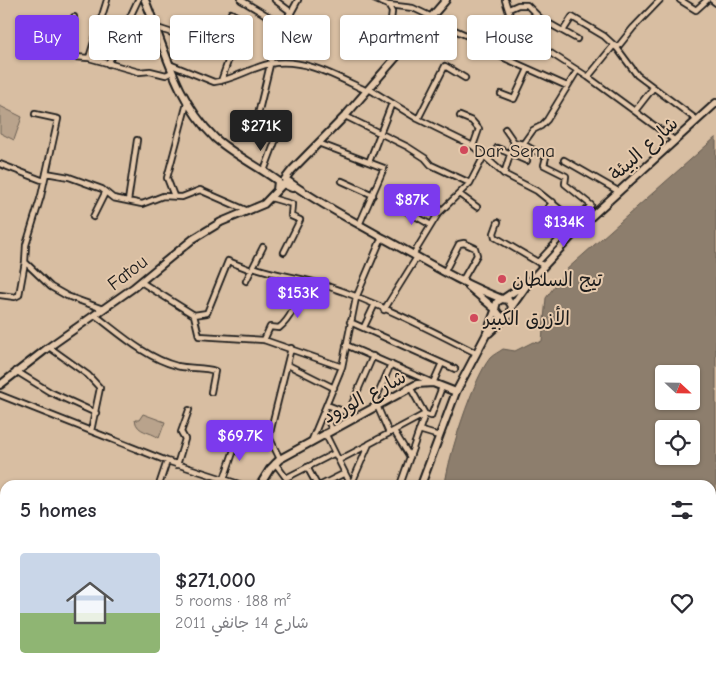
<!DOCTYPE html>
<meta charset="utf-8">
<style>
body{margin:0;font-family:"Comic Neue","Playpen Sans Arabic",sans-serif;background:#f7f7f7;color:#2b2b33;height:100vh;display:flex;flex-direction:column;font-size:19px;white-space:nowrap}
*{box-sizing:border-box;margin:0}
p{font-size:16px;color:#7c7c81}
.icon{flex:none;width:28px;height:28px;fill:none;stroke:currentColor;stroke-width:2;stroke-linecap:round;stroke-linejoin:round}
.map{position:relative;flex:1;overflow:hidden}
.drawer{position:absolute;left:0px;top:480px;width:716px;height:195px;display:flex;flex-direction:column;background:#fff;border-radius:15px 15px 0 0;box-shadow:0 1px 4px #0004}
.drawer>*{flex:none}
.hud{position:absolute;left:15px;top:15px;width:686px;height:45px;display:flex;gap:10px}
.needle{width:32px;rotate:112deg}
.buttons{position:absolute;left:655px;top:365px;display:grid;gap:10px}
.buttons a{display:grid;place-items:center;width:45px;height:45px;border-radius:5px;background:#fff;box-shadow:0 1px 4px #0004;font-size:25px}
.price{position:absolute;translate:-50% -42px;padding:0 11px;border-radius:5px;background:#7c3aed;color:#fff;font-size:16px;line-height:32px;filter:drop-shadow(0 1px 2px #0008)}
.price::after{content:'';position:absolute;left:50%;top:30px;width:15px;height:11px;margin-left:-8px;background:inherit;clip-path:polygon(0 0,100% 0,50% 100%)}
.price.selected{background:#222;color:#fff}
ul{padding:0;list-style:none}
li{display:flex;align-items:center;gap:15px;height:125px;padding:0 20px}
li span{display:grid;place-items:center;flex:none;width:140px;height:100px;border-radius:5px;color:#555}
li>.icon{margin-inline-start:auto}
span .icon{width:60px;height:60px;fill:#fffc;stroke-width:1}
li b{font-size:21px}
h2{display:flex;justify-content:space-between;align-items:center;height:60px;padding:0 20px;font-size:21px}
.chip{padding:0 18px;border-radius:5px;background:#fff;box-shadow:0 1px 4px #0004;font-size:18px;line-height:45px}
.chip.selected{background:#7c3aed;color:#fff}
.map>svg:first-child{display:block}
.green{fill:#b9a38c;stroke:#6a6054}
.water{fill:#8d7e6d;stroke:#60574d;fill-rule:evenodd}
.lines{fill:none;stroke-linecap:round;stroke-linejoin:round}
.street-casing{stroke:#1c1c1c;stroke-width:8}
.secondary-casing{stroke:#1c1c1c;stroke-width:10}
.street{stroke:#e4c8ab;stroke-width:4.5}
.secondary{stroke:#e4c8ab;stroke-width:6}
.poi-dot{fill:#d1495b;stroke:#e4c8ab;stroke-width:2}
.labels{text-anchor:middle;stroke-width:4;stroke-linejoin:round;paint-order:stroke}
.street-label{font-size:19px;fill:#1c1c1c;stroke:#e4c8ab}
.poi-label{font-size:19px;fill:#1c1c1c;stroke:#e4c8ab;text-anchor:start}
</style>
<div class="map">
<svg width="716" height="675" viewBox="0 0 716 675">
<rect width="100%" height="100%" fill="#d8bea2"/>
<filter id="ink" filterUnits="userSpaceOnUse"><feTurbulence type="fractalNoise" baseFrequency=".02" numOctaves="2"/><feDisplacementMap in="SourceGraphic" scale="10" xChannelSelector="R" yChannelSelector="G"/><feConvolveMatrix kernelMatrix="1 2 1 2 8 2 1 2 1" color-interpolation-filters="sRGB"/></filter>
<g filter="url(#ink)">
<!-- green -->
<path class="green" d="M0,106L22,117L14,140L0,133Z
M143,414L165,422L159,438C150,431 137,433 135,420H139Z"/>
<!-- water -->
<path class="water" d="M716,137V675H381V670H711V485H445C448,457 473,379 490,358C494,354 499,352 503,349L515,351L533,342L538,343L542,341L546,298L566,270ZM664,374H691V401H664ZM664,429H691V456H664Z"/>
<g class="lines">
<defs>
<path id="street" d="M241,0L283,25
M275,0L291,12
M376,0L388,5L392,12L389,37L405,46
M505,0L513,25L524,36L588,77L674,140
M680,0L696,10L707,0
M712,0L716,3
M388,5L413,8L432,17
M509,9L518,5H527L541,19L577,39
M289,14L313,31L309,43
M74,17L71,51L74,57L89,58L139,72L150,71L166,75L172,72
M430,19L477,40L500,56L567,86
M157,28L203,43
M563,31L572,17L604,36L617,48L637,75L697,120
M354,46L376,30L388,31
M617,48L633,28L660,0
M89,58L107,0
M108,64L138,0
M169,64L214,82C234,80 250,68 269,64C304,57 337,77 367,91
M588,77L614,45
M221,81L242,22L240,18L231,13
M369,89L418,119L473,146L504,174L537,191L581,226
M501,94L514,99L528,69
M635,111L653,88
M35,114L58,119L41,196L26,245L25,262L51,287L67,296L103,309
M345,116L408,147L425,158L431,165L470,183
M460,116L472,121L479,129L473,146
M418,119L445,66L465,78
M255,127L276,40L298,0
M505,129L514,142
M318,143L384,168L359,225
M523,144L546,157L544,165L566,176L565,184L591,205L538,262
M497,148L527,161
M564,160L618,191
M369,162L392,103
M0,164L44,181
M264,171L276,139
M46,173L69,177L102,189L113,198L142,204L163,196L182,197L200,190L248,211
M504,174L514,142L523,144L533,130L541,126L547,120L577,71
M342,181L373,195
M459,194L477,207
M174,196L167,178L187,103
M271,198L292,204L291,216L300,220L284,252
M128,201L137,140
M403,209L431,225
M541,216L553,202
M93,217L105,193
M498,222L494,233L495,237L541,264
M413,255L438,214L470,183L484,156
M253,267C278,276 305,278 330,287C379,303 430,330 476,353
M251,270L228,261L207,313L194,315L199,336L264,340L342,367
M445,271L459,244L464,243L475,248L477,255L462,281
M246,281L263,247
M141,282L194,315
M0,295L15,297L19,295L25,262
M384,310L417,257
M95,315C120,334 146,358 177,366C190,369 204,367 215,371L211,392
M350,322L455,369
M364,327L374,306
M264,340L270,327L279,328C293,317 298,297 304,281
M346,345L433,383L442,363
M49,347L88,375L100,388L91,431
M288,365L334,388
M16,371L50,392L96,413
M410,387L425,414
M0,395L167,461L242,485
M327,405L348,413L373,356
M324,413L332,429
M419,430L439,436
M394,431L410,457
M325,433L351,485
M389,433L375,401L391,364
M223,434L262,446L271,444
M311,442L342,367L356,298L382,237
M280,459L269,437L291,348
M339,460L368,445
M275,463L286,478L335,453
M177,465L185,439L181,432L189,410
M307,467L317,485
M224,479L238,438
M159,485L167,461
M321,485L345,473
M351,485L369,444L425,414L431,416L442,387
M400,485L425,414
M0,565H5
M19,670L21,675
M218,670L221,675
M249,670L268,675
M149,675L151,670
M188,675L189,670
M323,675L325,670"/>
<path id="secondary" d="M145,0C165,49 176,100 215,138C234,155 258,166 278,181L277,190
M446,0L345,116L292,170L285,179C316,202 350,219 383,238C422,259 460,283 502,299
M469,287L495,309
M503,299L528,282
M512,306L508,300L502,299L497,302L495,309L501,317L510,315L512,306L529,282L581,226L716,103
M489,333L507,316
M0,385L49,347L133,288L193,239L221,222L264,204L283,184L292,188
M260,485L270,469L280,459L417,384L433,383L456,392
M421,485L456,392L486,335L495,311
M0,672L5,669
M352,675L354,670
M357,675L359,670"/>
</defs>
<!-- street casing -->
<use href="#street" class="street-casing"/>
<!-- secondary casing -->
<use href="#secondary" class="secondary-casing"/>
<!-- street -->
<use href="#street" class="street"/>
<!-- secondary -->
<use href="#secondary" class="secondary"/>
</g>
</g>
<!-- markers -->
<g class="poi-dot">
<circle cx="464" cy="150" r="5"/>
<circle cx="502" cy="279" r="5"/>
<circle cx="474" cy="318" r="5"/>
</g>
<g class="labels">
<!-- street labels -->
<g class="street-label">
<text transform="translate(643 148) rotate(-42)" y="7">شارع البيئة</text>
<text transform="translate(127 272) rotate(-38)" y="7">Fatou</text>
<text transform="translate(364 396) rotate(-28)" y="7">شارع الورود</text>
</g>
<!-- poi labels -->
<g class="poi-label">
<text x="474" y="157">Dar Sema</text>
<text x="512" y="286">تيج السلطان</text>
<text x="484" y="325">الأزرق الكبير</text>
</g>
</g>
</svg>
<div class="buttons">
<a><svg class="needle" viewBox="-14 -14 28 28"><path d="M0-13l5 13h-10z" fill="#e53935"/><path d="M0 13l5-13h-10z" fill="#7c7c81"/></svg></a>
<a><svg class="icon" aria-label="locate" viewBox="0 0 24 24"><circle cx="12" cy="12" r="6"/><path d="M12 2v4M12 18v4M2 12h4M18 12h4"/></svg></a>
</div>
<b class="price selected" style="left:261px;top:152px">$271K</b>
<b class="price" style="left:412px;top:226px">$87K</b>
<b class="price" style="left:564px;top:248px">$134K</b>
<b class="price" style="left:298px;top:319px">$153K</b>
<b class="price" style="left:240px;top:462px">$69.7K</b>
<div class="hud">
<a class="chip selected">Buy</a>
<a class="chip">Rent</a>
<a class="chip">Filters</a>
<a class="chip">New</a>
<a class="chip">Apartment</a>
<a class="chip">House</a>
</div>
<section class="drawer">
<h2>5 homes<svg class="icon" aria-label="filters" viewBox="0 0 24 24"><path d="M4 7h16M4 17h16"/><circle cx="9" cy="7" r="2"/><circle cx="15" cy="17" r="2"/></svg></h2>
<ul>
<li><span style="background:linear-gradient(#c9d6e8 60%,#8fb573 0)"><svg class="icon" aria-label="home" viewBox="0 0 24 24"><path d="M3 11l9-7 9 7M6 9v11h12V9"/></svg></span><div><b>$271,000</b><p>5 rooms · 188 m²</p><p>شارع 14 جانفي 2011</p></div><svg class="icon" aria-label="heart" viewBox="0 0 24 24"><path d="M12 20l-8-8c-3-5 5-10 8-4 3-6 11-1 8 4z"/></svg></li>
</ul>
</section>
</div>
